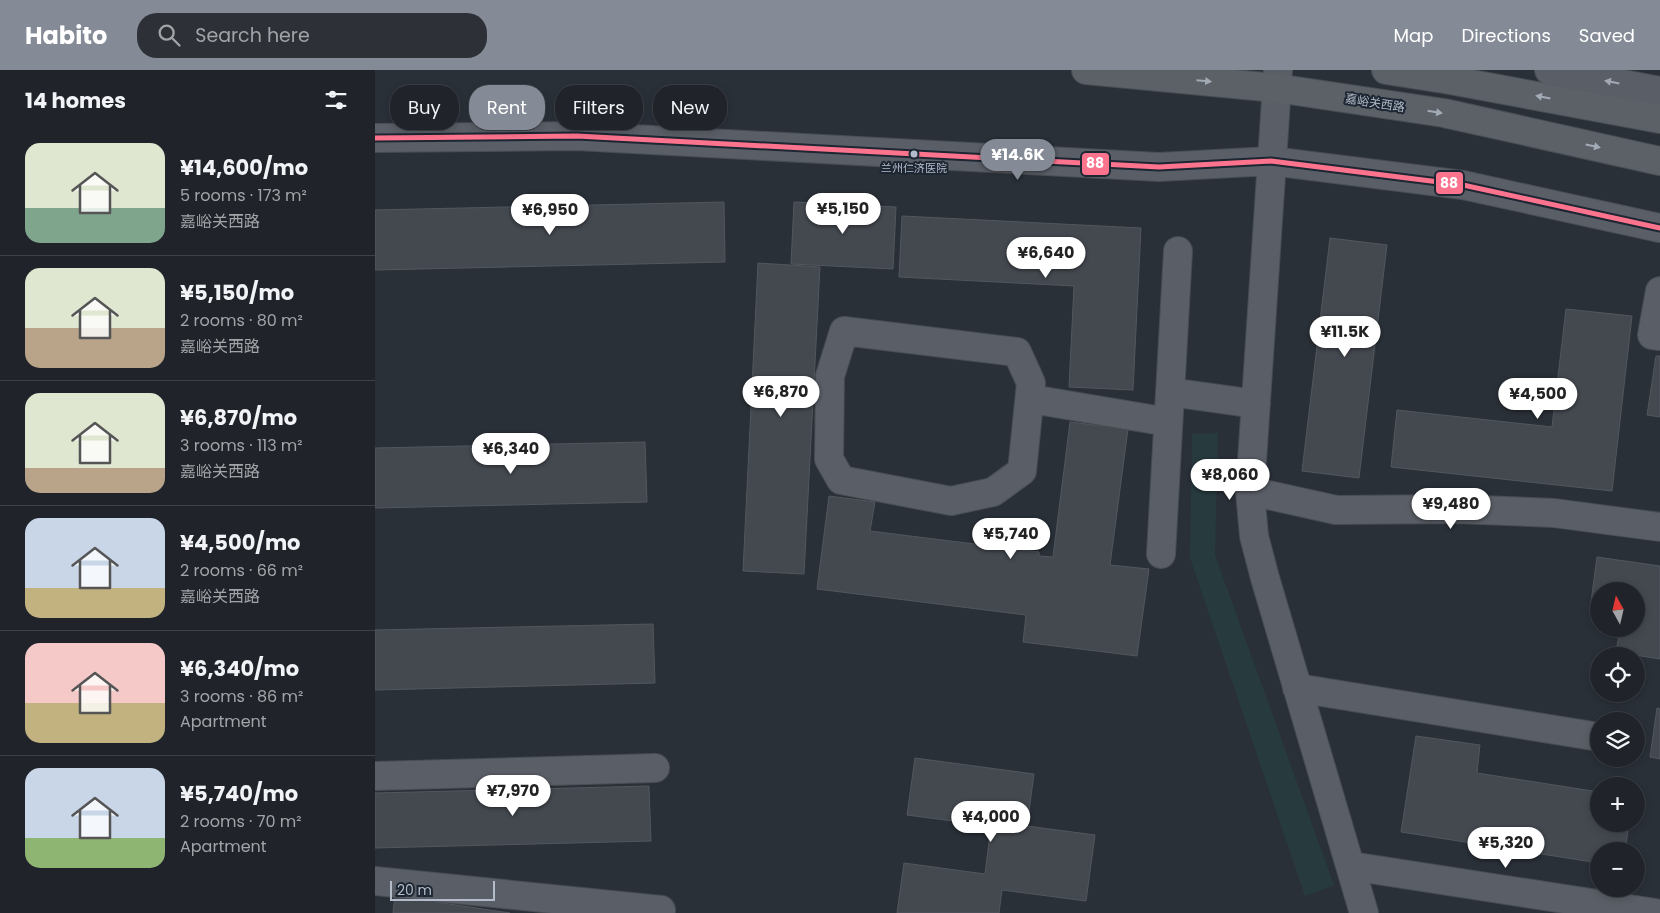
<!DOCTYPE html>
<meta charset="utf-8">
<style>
body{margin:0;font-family:Poppins,"Noto Sans SC",sans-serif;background:#2d3036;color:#f1f3f6;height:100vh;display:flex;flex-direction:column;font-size:19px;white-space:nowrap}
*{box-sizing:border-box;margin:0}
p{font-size:16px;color:#a2a4a8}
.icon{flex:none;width:28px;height:28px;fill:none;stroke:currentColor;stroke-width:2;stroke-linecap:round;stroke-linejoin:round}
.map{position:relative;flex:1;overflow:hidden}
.side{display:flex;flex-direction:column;background:#20242a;width:375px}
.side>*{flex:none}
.guide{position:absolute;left:15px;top:15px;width:475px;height:45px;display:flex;gap:10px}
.needle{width:32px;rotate:352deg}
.tools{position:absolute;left:1215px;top:512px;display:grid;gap:10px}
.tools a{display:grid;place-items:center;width:55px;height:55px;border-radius:50%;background:#20242a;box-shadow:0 2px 8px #0003,0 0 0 1px #3d4147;font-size:25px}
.scale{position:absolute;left:15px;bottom:12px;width:105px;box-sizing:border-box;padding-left:5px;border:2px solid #b4bcc9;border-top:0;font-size:14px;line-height:18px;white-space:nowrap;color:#b4bcc9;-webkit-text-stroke:4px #1d2633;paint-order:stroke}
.price{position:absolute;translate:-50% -42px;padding:0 11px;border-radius:18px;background:#fff;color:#222;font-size:16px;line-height:32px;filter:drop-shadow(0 1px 2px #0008)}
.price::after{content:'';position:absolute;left:50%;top:30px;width:15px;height:11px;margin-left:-8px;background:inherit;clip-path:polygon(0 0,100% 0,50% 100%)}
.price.current{background:#848b96;color:#fff}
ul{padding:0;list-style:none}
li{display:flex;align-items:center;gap:15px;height:125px;padding:0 25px}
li+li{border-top:1px solid #3d4147}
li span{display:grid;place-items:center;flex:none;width:140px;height:100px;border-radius:15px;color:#555}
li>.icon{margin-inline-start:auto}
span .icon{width:60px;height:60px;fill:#fffc;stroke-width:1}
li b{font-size:21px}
h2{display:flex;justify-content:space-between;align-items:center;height:60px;padding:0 25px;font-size:21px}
.chip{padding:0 18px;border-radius:20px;background:#20242a;box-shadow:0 2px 8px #0003,0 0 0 1px #3d4147;font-size:18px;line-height:45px}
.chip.current{background:#848b96;color:#fff}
header{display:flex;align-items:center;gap:30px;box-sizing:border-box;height:70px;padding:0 25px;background:#848b96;color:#fff}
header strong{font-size:24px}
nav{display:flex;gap:28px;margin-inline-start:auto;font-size:18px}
.search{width:350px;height:45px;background:#2d3036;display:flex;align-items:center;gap:12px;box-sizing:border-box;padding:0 18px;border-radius:20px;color:#a2a4a8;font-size:19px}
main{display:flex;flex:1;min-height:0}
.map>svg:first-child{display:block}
.green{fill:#273a3e}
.building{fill:#444950;stroke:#52575f}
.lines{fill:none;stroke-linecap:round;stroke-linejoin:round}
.minor-casing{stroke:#484c53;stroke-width:30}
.major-casing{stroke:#484c55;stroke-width:30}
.minor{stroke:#5a5e66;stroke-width:28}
.major{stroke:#5c6168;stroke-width:28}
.bus-1-casing{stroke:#1d2633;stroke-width:9}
.bus-1{stroke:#fc738d;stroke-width:5}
.oneway{fill:#a2aab6}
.oneway2{fill:#a2a9b5}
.bus-dot{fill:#b4bcc9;stroke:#1d2633;stroke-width:2}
.labels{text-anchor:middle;stroke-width:4;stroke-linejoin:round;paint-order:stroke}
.bus-label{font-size:11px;fill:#b4bcc9;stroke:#1d2633}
.street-label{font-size:12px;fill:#b4bcc9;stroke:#1d2633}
.line-badge{stroke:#1d2633;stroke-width:2}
.badge-label{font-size:14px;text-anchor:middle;font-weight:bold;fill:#fff}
</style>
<header>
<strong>Habito</strong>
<div class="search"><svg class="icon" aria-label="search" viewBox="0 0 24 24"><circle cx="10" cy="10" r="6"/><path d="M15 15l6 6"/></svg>Search here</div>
<nav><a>Map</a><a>Directions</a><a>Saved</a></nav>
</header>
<main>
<section class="side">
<h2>14 homes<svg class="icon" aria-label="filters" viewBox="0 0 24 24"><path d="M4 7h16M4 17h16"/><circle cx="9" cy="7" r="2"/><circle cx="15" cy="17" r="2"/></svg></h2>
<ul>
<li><span style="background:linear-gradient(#dfe7d0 65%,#7fa58c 0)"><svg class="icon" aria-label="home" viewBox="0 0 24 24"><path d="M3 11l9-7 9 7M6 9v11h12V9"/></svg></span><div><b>¥14,600/mo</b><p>5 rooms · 173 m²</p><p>嘉峪关西路</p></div></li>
<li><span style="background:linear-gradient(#dfe7d0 60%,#b9a48a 0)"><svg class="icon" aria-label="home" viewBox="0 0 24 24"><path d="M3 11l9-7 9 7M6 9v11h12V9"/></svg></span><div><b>¥5,150/mo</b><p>2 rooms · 80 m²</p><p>嘉峪关西路</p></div></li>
<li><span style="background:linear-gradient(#dfe7d0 75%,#b9a48a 0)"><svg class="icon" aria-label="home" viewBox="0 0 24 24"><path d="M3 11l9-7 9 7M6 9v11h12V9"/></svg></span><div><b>¥6,870/mo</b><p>3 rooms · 113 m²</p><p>嘉峪关西路</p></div></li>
<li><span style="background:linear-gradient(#c9d6e8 70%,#c2b280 0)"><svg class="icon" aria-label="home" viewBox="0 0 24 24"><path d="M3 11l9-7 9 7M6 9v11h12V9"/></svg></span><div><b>¥4,500/mo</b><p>2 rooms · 66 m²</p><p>嘉峪关西路</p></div></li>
<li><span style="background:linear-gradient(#f6c9c9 60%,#c2b280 0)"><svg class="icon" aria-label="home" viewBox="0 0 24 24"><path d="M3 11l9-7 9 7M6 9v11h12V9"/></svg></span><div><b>¥6,340/mo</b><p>3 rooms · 86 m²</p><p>Apartment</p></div></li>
<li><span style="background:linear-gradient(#c9d6e8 70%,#8fb573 0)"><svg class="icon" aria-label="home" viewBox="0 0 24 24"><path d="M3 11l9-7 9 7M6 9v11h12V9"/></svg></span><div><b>¥5,740/mo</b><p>2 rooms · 70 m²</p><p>Apartment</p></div></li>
</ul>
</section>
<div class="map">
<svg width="1285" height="843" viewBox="0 0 1285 843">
<rect width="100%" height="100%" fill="#2a3038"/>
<!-- green -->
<path class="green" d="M843,363L840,485L959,815L930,826L815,488L817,364Z"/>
<!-- building -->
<path class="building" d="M349,132L350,192L0,200V140Z
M419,132L521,137L518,199L416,194Z
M527,146L766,158L758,320L694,317L699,216L524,207Z
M955,168L1012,175L984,408L927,401Z
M383,193L445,197L429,504L368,501Z
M1191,239L1257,246L1237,421L1016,397L1022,340L1177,357Z
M1281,286H1285V347L1272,345Z
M695,352L753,359L735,495L774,499L762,586L648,572L651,545L442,519L454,426L500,432L495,461L664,482V486L678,487Z
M270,372L272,432L0,438V378Z
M1222,487L1285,496V589L1241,582L1245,559H1261V521H1224V533L1216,532Z
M278,554L280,613L0,620V560Z
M1282,638L1285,639V689L1275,687Z
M1041,666L1105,675L1102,703L1224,722V754H1254L1250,781H1224V793L1026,762Z
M540,688L659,704L652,756L720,765L711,831L627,820L624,843H522L529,793L610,804L616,756L532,745Z
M274,716L276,771L0,778V723Z
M20,826L135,843H18Z"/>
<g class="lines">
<defs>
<path id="minor" d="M903,0L875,421L879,466L890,508L989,843
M1174,0L1285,21
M0,68L202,66L784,97L896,91L1088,115L1285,158
M1285,221L1277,265L1285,266
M469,261L642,282L656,313L647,401L618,422L576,431L466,410L454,389L455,306Z
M795,322L881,334
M656,329L793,352
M875,421L961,440L1081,439L1179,443L1285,457
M786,484L803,181
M922,618L1224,667
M0,706L280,698
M976,796L1280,843
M0,811L286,840"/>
<path id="major" d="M711,0L901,18L1069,43L1285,91
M1011,0L1075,10L1285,49"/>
</defs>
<!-- minor casing -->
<use href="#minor" class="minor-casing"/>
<!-- major casing -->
<use href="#major" class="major-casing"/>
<!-- minor -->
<use href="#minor" class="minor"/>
<!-- major -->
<use href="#major" class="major"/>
<defs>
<path id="bus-1" d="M0,68L202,66L784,97L896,91L1088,115L1285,158"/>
</defs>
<!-- bus-1 casing -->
<use href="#bus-1" class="bus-1-casing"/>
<!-- bus-1 -->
<use href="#bus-1" class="bus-1"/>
</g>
<!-- one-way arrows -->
<defs><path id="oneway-solid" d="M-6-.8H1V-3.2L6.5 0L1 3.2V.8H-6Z" transform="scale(1.25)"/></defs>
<g class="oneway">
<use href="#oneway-solid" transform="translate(829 11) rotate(5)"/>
<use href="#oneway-solid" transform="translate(1168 27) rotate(-169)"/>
<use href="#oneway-solid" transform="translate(1060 42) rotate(9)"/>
<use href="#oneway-solid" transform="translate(1218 76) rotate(12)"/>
</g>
<use class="oneway2" href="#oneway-solid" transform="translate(1237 12) rotate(-169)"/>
<!-- markers -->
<circle class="bus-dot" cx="539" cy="84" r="4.5"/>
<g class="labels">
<!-- bus labels -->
<g class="bus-label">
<text x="539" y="102">兰州仁济医院</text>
</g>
<!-- street labels -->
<g class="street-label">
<text transform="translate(1000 33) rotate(9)" y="4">嘉峪关西路</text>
</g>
</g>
<g class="line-badge">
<rect x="706" y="82" width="29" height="24" rx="5" fill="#fc738d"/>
<rect x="1060" y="101" width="29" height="24" rx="5" fill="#fc738d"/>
</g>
<g class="badge-label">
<text x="720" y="98">88</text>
<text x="1074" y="118">88</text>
</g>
</svg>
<div class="tools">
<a><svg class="needle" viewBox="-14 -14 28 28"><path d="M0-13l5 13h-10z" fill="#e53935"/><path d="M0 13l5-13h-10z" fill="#a2a4a8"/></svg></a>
<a><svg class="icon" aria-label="locate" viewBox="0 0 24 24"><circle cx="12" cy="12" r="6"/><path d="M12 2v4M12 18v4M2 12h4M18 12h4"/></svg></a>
<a><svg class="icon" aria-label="layers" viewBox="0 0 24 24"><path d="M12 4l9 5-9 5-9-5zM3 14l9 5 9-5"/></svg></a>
<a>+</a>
<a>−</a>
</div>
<div class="scale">20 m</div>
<b class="price current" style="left:643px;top:111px">¥14.6K</b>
<b class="price" style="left:468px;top:165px">¥5,150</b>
<b class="price" style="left:175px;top:166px">¥6,950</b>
<b class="price" style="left:671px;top:209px">¥6,640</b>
<b class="price" style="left:970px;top:288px">¥11.5K</b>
<b class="price" style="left:406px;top:348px">¥6,870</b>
<b class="price" style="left:1163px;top:350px">¥4,500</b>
<b class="price" style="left:136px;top:405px">¥6,340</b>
<b class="price" style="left:855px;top:431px">¥8,060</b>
<b class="price" style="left:1076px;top:460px">¥9,480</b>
<b class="price" style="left:636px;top:490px">¥5,740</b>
<b class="price" style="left:138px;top:747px">¥7,970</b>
<b class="price" style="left:616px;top:773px">¥4,000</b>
<b class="price" style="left:1131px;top:799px">¥5,320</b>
<div class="guide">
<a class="chip">Buy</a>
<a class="chip current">Rent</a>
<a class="chip">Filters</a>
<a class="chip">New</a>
</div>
</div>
</main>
